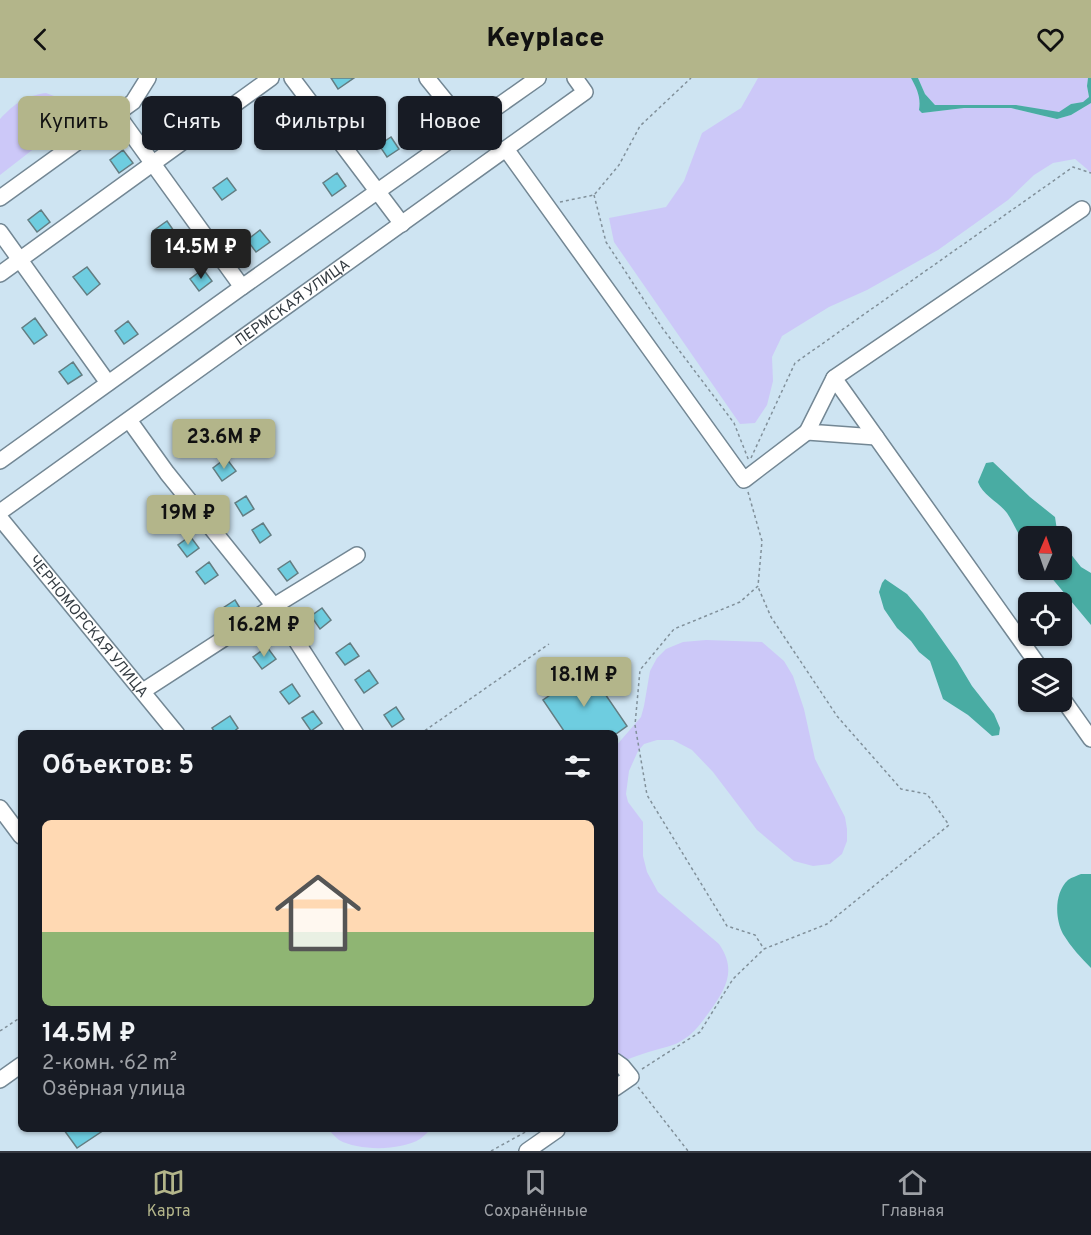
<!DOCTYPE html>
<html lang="ru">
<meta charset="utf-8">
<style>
body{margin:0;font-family:Overpass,sans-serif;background:#20242c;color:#f1f3f6;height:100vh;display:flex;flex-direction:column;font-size:22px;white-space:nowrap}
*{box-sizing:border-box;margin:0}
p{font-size:20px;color:#9ea1a6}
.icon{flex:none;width:33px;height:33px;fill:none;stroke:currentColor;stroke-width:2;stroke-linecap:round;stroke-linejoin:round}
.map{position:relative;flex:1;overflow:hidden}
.details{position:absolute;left:18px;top:652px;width:600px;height:402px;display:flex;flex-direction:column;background:#171b24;border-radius:9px;box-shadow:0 2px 4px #0004}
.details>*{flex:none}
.top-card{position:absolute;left:18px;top:18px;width:600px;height:54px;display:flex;gap:12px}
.needle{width:39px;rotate:2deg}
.buttons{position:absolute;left:1018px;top:448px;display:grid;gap:12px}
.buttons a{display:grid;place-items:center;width:54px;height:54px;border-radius:9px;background:#171b24;box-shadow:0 2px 4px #0004;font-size:30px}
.price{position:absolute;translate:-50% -51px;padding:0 14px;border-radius:6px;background:#b3b58a;color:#111;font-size:20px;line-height:39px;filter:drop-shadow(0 2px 3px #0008)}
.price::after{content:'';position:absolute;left:50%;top:36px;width:18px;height:14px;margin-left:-9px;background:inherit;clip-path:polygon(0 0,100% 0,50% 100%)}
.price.on{background:#222;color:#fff}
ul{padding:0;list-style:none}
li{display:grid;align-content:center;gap:12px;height:318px;padding:0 24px}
li span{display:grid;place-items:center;height:186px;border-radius:9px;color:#555}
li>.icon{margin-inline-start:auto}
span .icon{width:108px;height:108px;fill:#fffc;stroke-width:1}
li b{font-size:26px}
h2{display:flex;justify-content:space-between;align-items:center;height:72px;padding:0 24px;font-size:26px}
.pill{padding:0 21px;border-radius:9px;background:#171b24;box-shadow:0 2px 4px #0004;font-size:21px;line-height:54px}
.pill.on{background:#b3b58a;color:#111}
header{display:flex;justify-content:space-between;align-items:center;height:78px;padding:0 24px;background:#b3b58a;color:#111;font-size:27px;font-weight:800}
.tabs{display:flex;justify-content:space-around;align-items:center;height:84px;border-top:2px solid #363941;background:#171b24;font-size:16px;color:#9ea1a6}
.tabs a{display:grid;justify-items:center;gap:3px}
.tabs .on{color:#b3b58a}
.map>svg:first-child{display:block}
.green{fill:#ccc8f8}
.water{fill:#49aca3}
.building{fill:#6ecde0;stroke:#637d82;stroke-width:1.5}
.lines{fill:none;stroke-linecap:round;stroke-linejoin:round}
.minor-casing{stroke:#738794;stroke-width:18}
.path{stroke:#81909a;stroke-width:1.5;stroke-dasharray:3 3;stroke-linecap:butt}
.minor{stroke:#fff;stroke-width:15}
.labels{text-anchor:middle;stroke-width:5;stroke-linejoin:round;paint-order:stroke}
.street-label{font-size:15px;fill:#333b41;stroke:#dff0fc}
</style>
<header><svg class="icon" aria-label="back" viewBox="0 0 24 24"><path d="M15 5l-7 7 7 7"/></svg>Keyplace<svg class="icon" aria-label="heart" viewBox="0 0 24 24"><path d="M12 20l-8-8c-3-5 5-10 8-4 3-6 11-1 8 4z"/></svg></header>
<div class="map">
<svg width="1091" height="1073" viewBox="0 0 1091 1073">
<rect width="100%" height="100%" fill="#cee4f2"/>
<!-- green -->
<path class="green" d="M758,0H911C917,10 921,19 919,31L922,35L964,30H1011L1057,41L1071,37L1091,25V96L1087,91L1075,81L1053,85L1034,97L1008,122L938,172L867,212L829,229L782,258L772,279L773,303L767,327L755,345L740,346L614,164L609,140L666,129L684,103L702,55L741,30Z
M918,0H1088L1087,8L1089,19L1084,24L1071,26L1059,35L1016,27H935L925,16Z
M46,15L54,18L68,36L49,59L0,97V41C15,25 25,18 46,15Z
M706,562L762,564L784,583L793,598L804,631L815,681L845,739L847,751V763L842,776L830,786L813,788L794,783L757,752L713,694L692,672L673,662H657L644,666L638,673L629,693L626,716L628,724L643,744V778L647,794L658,814L719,866C737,892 726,910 710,933C701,945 694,956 681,963C675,967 666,969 659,971C644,975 629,980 615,987V669L641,639L644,628L650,593L657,580L666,571L683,564Z
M329,1052H430C427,1055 424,1058 420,1061C400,1073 359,1073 339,1062C335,1059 332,1055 329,1052Z"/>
<!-- water -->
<path class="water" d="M911,0H918L925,16L935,27H1016L1059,34L1071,26L1083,24L1089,19L1087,8L1088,0H1091V25L1071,37L1057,41L1011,30H964L922,35L919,32C921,19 917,11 911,0Z
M993,384L1030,419L1055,439L1058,459H1029V473C1020,461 1015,447 1007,435C998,423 983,418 978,404L986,385Z
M1062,465L1081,489L1091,495V547L1045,492H1062Z
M885,501L907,516L923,535L957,583L972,608L994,636L1000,650L999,657L992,658L968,637L943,621L930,583L919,574L911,563L897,550L884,531L879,514L882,505Z
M1081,796H1091V890C1081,880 1071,869 1063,856C1055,841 1054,815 1068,802C1072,799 1077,798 1081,796Z"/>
<!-- building -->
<path class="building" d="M331,0H354L338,11Z
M369,26L377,38L365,46L357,34Z
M176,34L185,46L172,56L163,44Z
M293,38L307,57L294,67L280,48Z
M391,59L399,71L387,79L379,67Z
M123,72L133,85L119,95L110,82Z
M337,95L346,108L332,118L323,105Z
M227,100L236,112L222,122L213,110Z
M41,132L50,144L37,154L28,142Z
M167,143L176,156L162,166L153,153Z
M260,152L270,164L256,174L247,162Z
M87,189L100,206L87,217L73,199Z
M203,191L212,203L199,213L190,201Z
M35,240L47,257L34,266L22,250Z
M128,243L138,256L124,266L115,253Z
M73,284L82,297L68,306L59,294Z
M226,380L236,393L222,403L213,390Z
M246,418L254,431L243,438L235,425Z
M167,421L176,434L162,444L153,431Z
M263,445L271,457L260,465L252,452Z
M190,458L199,470L187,479L178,467Z
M290,483L298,495L287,503L278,491Z
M209,484L218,497L205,506L196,494Z
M235,522L243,535L232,542L223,530Z
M322,530L331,542L320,551L311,538Z
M350,565L359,578L345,587L336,575Z
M267,569L276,581L262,591L253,579Z
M588,591L627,648L616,656H566L543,622Z
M369,592L378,605L364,615L355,602Z
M292,606L300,618L289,626L280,614Z
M396,629L404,641L392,649L384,637Z
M313,633L322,645L311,653L302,640Z
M230,638L238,650L231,656H216L212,650Z
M64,1052H104L77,1070Z"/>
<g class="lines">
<defs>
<g id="minor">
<path d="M292,0L402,146"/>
<path d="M427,0L448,26"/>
<path d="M117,36L242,209"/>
<path d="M506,71L744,402L807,354"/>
<path d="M0,120L133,24L148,0"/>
<path d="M0,154L108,305"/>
<path d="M0,196L271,0"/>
<path d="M834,300L807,354L876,359"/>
<path d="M129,342L167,395L274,528L356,656"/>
<path d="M0,383L242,209L538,0"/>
<path id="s1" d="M0,434L578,19L585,14L575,0"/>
<path id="s2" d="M0,440L177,656"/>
<path d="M1041,591L834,300L1082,131"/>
<path d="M143,613L274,528L357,477"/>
<path d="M1062,620L1091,661"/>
<path d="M0,730L21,758"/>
<path d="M615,983L622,988L631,999L615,1010"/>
<path d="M0,1002L21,987"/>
<path d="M527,1073L557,1052"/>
</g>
</defs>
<!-- minor casing -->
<use href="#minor" class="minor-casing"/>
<!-- path -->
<path class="path" d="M594,117L606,164L663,251L734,345L749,383
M560,124L594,117L619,87L640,48L691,0
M751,380L795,285L1073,89L1091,95
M748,414L762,463L758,508L740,524L674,551L640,592L635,647L647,717L727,848L755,857L764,871
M420,656L549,566
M0,953L21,939
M642,991L700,954L733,901L764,871L827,846L949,747L927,716L901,711L837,638L771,539L758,509
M638,1009L688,1073
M491,1073L529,1052"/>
<!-- minor -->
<use href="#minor" class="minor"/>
</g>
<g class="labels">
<!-- street labels -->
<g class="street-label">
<text dy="5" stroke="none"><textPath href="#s1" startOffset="360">ПЕРМСКАЯ УЛИЦА</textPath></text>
<text dy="5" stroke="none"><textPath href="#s2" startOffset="140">ЧЕРНОМОРСКАЯ УЛИЦА</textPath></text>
</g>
</g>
</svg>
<div class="buttons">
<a><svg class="needle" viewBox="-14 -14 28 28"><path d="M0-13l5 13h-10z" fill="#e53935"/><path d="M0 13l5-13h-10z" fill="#9ea1a6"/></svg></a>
<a><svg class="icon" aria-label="locate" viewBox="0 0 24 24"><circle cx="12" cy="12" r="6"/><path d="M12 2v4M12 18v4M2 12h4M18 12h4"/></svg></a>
<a><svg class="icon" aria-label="layers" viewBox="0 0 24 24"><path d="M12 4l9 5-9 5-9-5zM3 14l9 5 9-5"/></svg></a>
</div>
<b class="price on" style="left:201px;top:202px">14.5M ₽</b>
<b class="price" style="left:224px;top:392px">23.6M ₽</b>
<b class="price" style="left:188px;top:468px">19M ₽</b>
<b class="price" style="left:264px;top:580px">16.2M ₽</b>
<b class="price" style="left:584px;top:630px">18.1M ₽</b>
<div class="top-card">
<a class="pill on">Купить</a>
<a class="pill">Снять</a>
<a class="pill">Фильтры</a>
<a class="pill">Новое</a>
</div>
<section class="details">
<h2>Объектов: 5<svg class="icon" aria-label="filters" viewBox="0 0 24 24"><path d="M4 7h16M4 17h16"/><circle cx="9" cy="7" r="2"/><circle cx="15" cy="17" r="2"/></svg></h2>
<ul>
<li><span style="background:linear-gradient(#ffd9b3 60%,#8fb573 0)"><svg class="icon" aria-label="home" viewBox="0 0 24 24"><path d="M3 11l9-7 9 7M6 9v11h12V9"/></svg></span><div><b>14.5M ₽</b><p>2-комн. · 62 m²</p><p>Озёрная улица</p></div></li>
</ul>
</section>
</div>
<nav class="tabs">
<a class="on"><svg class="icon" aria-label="map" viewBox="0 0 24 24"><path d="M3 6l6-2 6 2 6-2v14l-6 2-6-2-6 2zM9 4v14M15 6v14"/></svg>Карта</a>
<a><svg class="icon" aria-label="saved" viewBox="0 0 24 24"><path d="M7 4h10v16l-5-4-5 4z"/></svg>Сохранённые</a>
<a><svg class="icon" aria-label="home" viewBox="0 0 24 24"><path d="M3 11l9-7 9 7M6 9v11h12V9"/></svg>Главная</a>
</nav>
